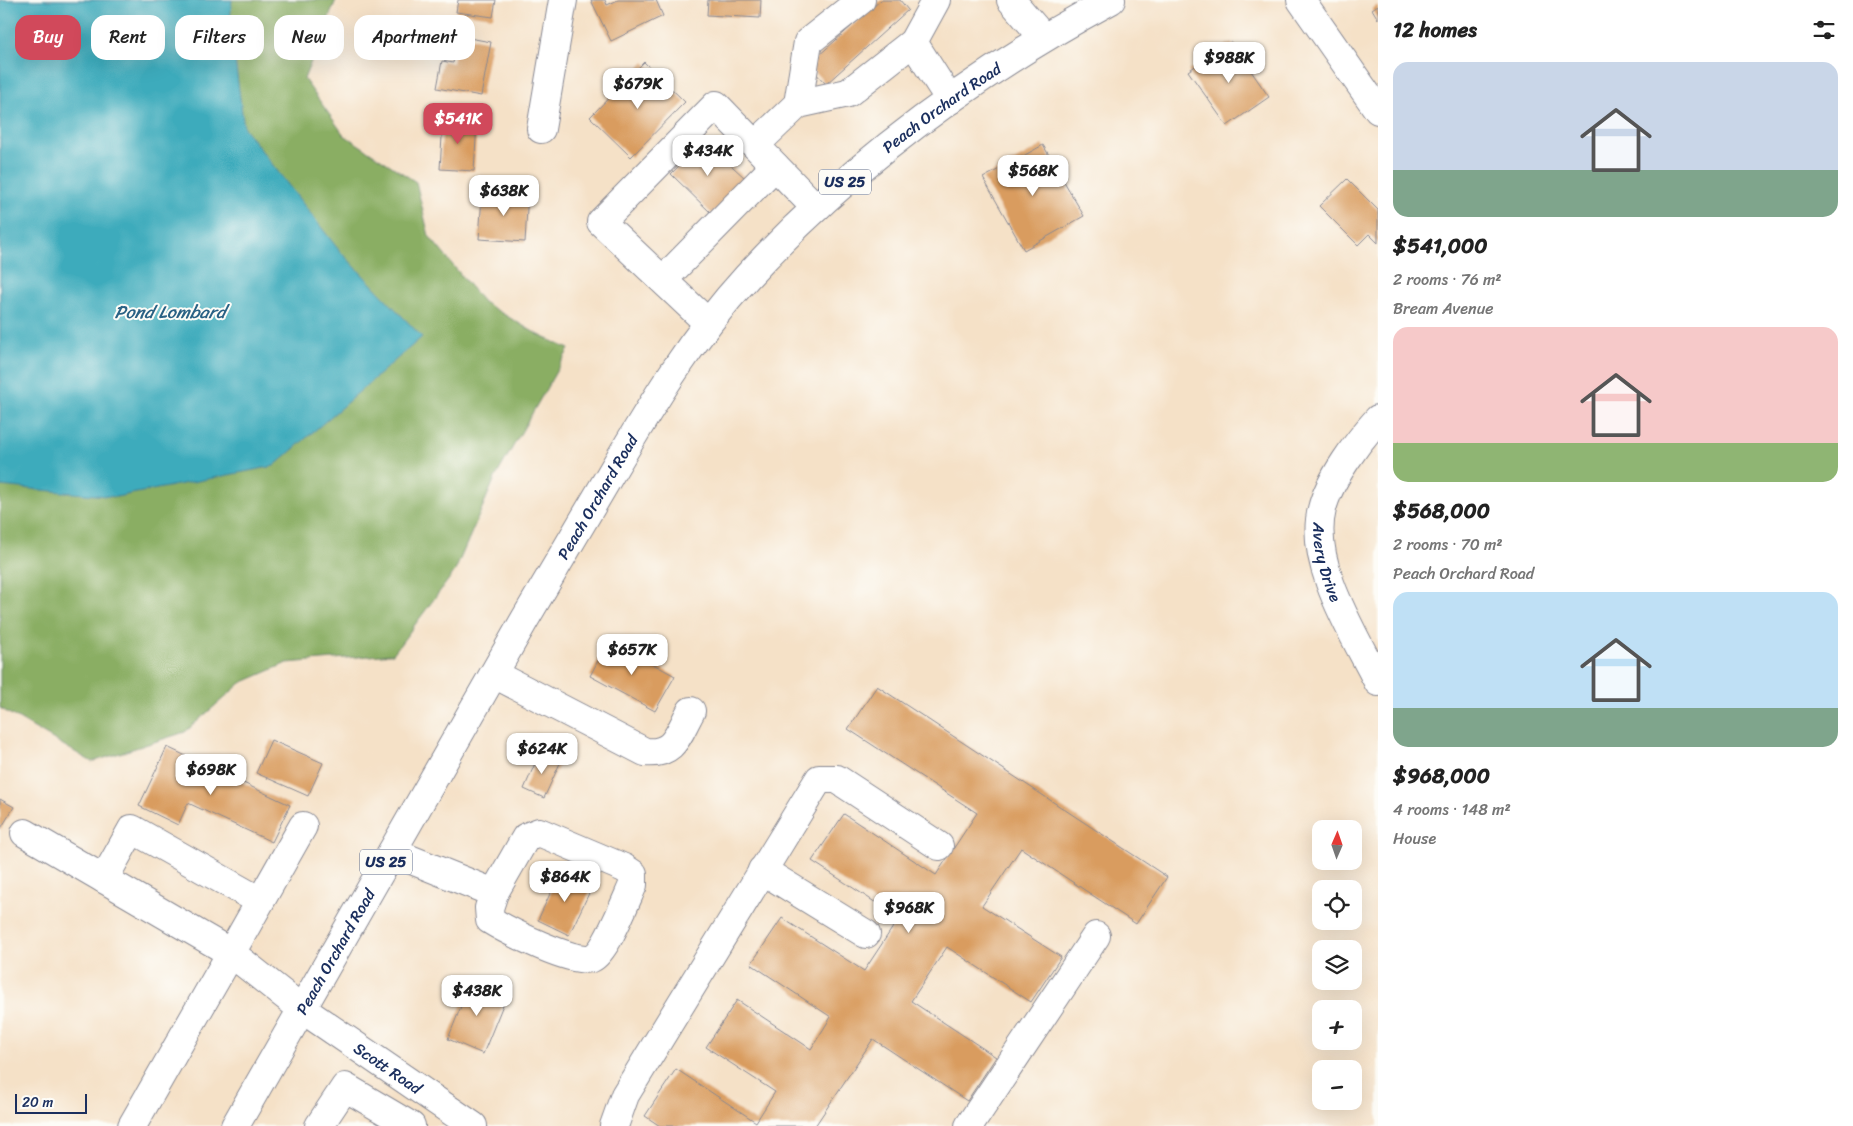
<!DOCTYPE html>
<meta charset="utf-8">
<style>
body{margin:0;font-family:Sriracha,sans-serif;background:#f6f6f6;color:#222;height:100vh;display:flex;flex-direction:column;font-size:19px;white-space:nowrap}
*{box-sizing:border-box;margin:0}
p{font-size:16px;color:#767676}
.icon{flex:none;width:28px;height:28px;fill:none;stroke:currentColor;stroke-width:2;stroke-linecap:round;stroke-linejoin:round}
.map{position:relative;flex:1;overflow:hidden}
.drawer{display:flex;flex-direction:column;background:#fff;width:475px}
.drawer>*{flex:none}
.banner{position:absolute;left:15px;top:15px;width:475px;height:45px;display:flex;gap:10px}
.needle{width:32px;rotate:2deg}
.fabs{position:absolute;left:1312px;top:820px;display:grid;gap:10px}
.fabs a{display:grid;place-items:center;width:50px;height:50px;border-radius:10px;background:#fff;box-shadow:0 5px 20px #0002;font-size:25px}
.scale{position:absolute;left:15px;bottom:12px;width:72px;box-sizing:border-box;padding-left:5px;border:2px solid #1b2f5e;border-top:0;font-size:14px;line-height:18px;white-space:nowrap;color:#1b2f5e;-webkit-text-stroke:4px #fdfcf7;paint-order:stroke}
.price{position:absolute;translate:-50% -42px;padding:0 11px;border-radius:10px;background:#fff;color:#222;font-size:16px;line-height:32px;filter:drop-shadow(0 1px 2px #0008)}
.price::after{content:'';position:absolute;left:50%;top:30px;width:15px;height:11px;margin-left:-8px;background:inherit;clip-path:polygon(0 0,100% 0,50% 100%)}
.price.on{background:#d1495b;color:#fff}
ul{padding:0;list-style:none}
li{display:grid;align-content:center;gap:10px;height:265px;padding:0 15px}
li span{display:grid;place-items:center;height:155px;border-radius:15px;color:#555}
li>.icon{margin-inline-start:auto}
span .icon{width:90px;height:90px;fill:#fffc;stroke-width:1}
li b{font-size:21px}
h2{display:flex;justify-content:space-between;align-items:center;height:60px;padding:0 15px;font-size:21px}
.pill{padding:0 18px;border-radius:15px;background:#fff;box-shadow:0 5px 20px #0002;font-size:18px;line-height:45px}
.pill.on{background:#d1495b;color:#fff}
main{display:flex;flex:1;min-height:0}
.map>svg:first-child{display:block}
.forest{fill:#8aae63;stroke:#526e60}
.water{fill:#3dabbc;stroke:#2c6d8d}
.building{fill:#d99c5f}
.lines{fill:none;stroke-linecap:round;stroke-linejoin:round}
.minor-casing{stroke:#888892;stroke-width:30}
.major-casing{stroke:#888892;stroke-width:30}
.minor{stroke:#fff;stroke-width:28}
.major{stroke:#fff;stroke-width:28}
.labels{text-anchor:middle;stroke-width:4;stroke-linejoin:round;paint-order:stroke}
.shield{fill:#fdfcf7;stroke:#5f6c8c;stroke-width:1}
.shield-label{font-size:15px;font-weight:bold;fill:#1b2f5e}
.street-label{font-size:16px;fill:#1b2f5e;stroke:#fdfcf7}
.water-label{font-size:18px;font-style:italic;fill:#296184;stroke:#fdfcf7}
</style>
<main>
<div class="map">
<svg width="1378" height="1126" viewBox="0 0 1378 1126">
<rect width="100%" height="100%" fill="#fdfcf7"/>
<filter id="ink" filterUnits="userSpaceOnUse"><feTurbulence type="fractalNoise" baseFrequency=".02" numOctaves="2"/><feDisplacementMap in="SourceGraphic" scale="10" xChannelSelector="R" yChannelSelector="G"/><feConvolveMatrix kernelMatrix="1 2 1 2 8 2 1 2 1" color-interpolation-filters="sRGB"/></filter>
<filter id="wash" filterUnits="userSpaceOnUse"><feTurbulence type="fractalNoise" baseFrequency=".0096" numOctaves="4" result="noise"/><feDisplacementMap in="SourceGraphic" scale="20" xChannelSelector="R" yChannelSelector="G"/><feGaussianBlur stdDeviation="1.12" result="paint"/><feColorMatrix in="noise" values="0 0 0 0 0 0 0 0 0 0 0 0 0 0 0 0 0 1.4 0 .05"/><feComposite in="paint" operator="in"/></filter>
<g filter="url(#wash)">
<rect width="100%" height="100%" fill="#f5e1c7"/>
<!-- forest -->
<path class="forest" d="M0,0H336L304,79L344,135L416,182L429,236L483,302L537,334L569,349L495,478L455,571L393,654L287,663L241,683L185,732L92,762L0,708Z"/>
<!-- water -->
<path class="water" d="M0,0H232L230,22L244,128L338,249L422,337L274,466L116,497L0,486Z"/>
<g id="blocks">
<!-- building -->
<path class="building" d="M458,0H496L493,17L456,12Z
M591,0H605L607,5L618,0H656L663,16L611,41Z
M708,0H761L760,18L707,15Z
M881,0H900L908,10L826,84L808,65Z
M1378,5V19L1372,9Z
M458,36L491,42L481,96L437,88L442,61L453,63Z
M1231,42L1269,97L1227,126L1188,71Z
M644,62L685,102L631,157L590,117Z
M443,120L477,122L474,171L440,169Z
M704,140L746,179L712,214L671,174Z
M1043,145L1084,216L1024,250L983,178Z
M1347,179L1378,210V243L1369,234L1358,245L1319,206Z
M507,191L528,192L525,242L479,239L482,196L507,198Z
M609,640L675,676L655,711L590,676Z
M877,686L1167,877L1136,924L1021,848L982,906L1061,957L1031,1002L947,947L911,1001L996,1057L967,1101L873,1039L815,1126H660L645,1116L676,1069L756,1122L775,1092L706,1047L737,1000L811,1049L831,1017L751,964L782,918L864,971L899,918L812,861L844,814L936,875L977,813L848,729Z
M271,740L323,763L308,796L256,773Z
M167,747L290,805L272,842L188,803L178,825L139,806Z
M540,752L561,761L544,798L524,789Z
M0,799L14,807L0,830Z
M560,872L592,887L569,935L538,920Z
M471,981L507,995L483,1054L448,1039Z"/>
</g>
</g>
<g filter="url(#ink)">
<use href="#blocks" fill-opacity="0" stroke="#888892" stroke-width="1"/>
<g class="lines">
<defs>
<g id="minor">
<path d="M1011,0L1043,37"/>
<path d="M1301,0L1378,110"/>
<path d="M913,42L950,100"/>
<path d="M798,104L808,42L861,0"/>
<path d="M541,129L563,0"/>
<path d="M755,145L798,104L848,93L913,42L936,0"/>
<path d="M663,280L775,166"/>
<path d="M708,323L601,222L716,105L816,208"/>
<path id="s1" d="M1378,419C1358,441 1329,480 1322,509C1308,563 1354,634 1378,682"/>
<path d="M494,674L645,752C675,755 678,734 691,711"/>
<path d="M25,833L231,953L303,826"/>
<path d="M392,852L494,893L489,908L490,920C506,930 575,965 592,958C606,952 626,900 633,885V874L624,868L539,832L526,837L494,893"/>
<path d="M762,870L866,934"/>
<path d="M104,879L132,829L260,901"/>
<path id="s2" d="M132,1126L231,953L302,1009L473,1126"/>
<path d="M319,1126L345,1087L411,1126"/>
<path d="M614,1126L625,1095L819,779H837L939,846"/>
<path d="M969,1126L1096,936"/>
</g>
<g id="major">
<path id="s3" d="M235,1126C332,957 429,788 525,619C553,571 582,523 610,475C651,405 692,337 747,277C851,164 976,73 1111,0"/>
</g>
</defs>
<!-- minor casing -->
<use href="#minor" class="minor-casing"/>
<!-- major casing -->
<use href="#major" class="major-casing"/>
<!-- minor -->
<use href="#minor" class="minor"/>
<!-- major -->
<use href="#major" class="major"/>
</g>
</g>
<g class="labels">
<!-- shield labels -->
<g class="shield">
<rect x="819" y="169.5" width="52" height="25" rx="4"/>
<rect x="360" y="849.5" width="52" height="25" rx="4"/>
</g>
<g class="shield-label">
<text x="845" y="187">US 25</text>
<text x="386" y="867">US 25</text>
</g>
<!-- street labels -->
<g class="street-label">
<text dy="6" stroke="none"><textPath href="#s3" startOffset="1251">Peach Orchard Road</textPath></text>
<text dy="6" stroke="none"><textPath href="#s3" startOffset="726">Peach Orchard Road</textPath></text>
<text dy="6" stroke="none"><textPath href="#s1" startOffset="161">Avery Drive</textPath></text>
<text dy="6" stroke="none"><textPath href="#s3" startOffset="201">Peach Orchard Road</textPath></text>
<text dy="6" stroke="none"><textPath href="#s2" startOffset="394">Scott Road</textPath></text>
</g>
<!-- water labels -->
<g class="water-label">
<text x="170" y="318">Pond Lombard</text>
</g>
</g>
</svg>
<div class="fabs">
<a><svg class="needle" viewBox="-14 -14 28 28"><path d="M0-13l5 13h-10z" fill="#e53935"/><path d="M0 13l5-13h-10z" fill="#767676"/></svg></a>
<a><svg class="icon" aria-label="locate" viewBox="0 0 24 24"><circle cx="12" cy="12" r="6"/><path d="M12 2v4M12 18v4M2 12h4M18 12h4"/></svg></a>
<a><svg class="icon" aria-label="layers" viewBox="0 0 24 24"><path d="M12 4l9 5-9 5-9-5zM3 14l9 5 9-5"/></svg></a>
<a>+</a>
<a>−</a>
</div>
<div class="scale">20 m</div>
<b class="price" style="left:1229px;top:84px">$988K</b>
<b class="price" style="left:638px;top:110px">$679K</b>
<b class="price on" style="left:458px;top:145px">$541K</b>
<b class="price" style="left:708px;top:177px">$434K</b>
<b class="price" style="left:1033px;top:197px">$568K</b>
<b class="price" style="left:504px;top:217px">$638K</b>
<b class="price" style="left:632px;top:676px">$657K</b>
<b class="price" style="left:542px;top:775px">$624K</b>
<b class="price" style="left:211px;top:796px">$698K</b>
<b class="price" style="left:565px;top:903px">$864K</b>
<b class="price" style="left:909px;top:934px">$968K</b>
<b class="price" style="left:477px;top:1017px">$438K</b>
<div class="banner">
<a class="pill on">Buy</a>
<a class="pill">Rent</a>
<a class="pill">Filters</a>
<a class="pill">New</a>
<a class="pill">Apartment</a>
</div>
</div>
<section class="drawer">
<h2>12 homes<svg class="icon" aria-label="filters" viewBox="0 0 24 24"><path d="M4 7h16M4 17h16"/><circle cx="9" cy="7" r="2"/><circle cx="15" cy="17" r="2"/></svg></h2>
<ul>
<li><span style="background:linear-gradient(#c9d6e8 70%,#7fa58c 0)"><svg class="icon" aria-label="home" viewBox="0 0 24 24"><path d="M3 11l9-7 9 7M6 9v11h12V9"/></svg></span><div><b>$541,000</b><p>2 rooms · 76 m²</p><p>Bream Avenue</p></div></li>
<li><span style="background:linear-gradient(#f6c9c9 75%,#8fb573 0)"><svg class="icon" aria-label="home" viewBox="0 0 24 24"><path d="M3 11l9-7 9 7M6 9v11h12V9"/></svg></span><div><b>$568,000</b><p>2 rooms · 70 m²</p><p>Peach Orchard Road</p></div></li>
<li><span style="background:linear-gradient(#bfe0f5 75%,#7fa58c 0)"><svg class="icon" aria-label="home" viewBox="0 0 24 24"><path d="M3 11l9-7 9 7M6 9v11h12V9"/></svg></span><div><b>$968,000</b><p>4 rooms · 148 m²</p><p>House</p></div></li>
</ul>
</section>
</main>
